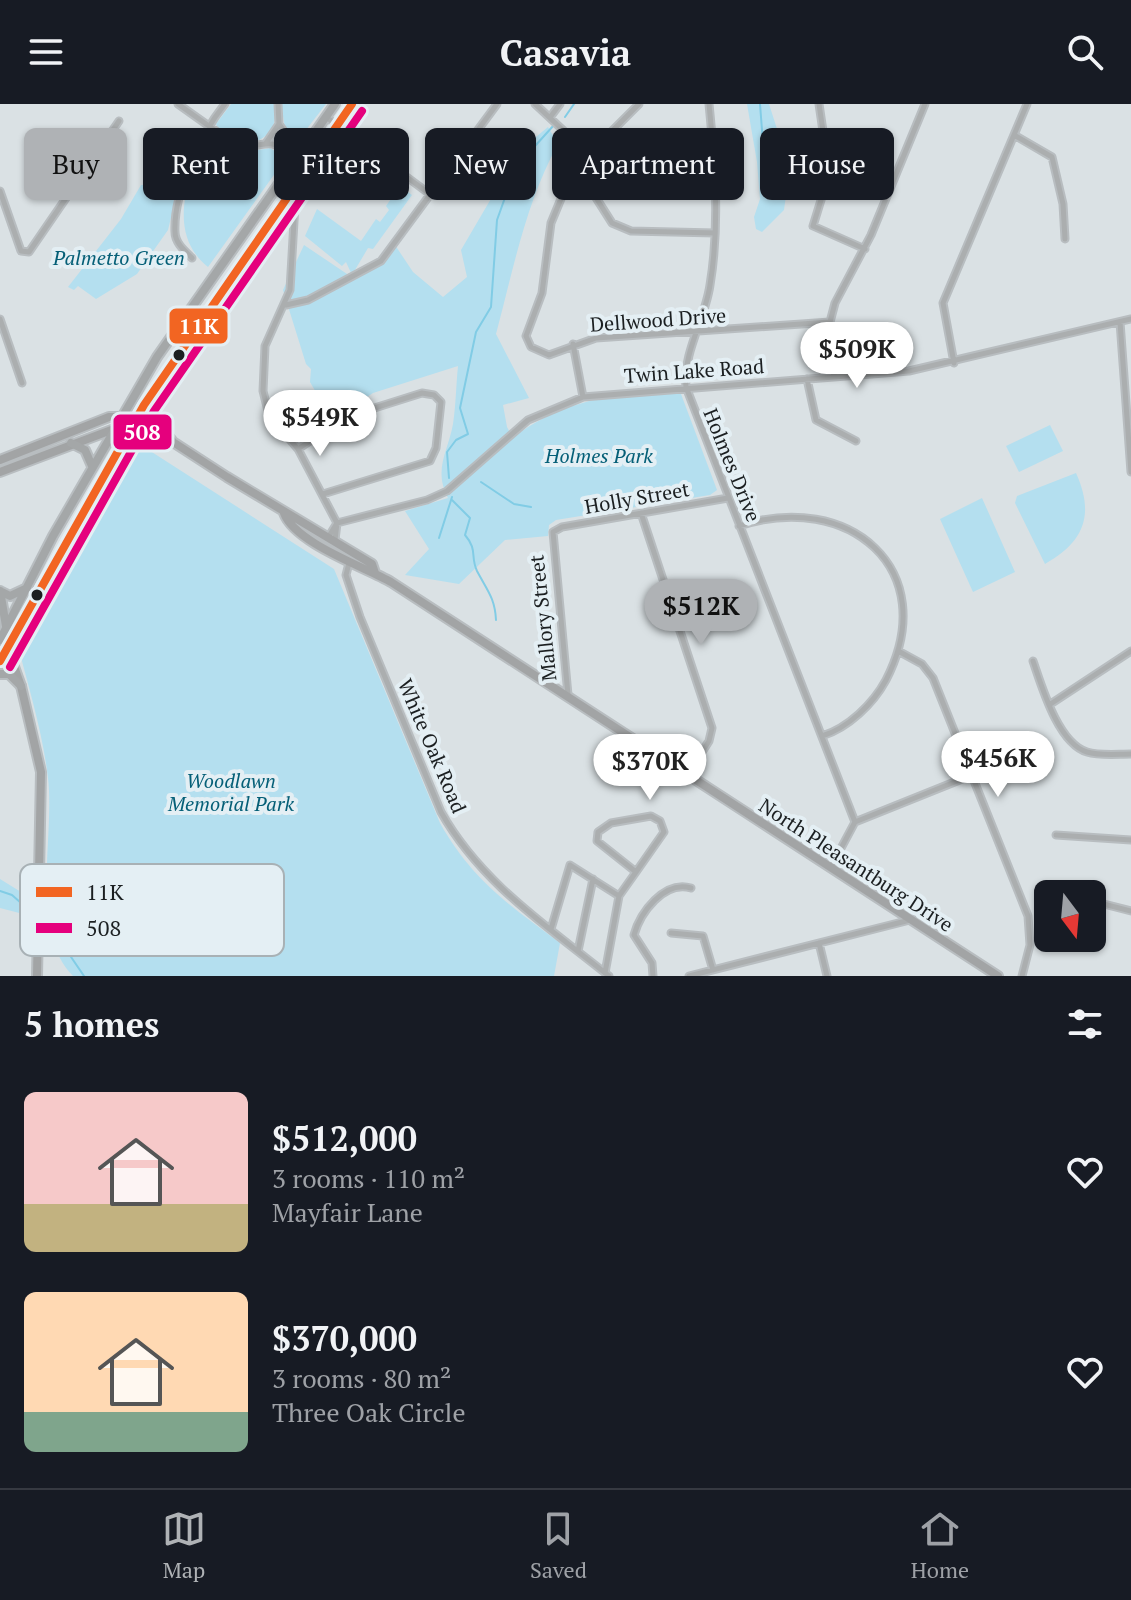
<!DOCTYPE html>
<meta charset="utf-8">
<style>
body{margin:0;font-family:"PT Serif",serif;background:#242831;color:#f1f3f6;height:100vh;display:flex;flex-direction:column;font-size:30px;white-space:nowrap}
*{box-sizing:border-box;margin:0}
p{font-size:26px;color:#9ea1a6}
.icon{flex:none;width:44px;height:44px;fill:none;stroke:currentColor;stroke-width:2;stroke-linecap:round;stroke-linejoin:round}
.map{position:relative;height:872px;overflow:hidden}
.details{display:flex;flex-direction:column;background:#171b24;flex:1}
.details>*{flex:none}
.guide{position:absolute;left:24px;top:24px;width:1084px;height:72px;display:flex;gap:16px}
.needle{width:52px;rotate:164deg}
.fabs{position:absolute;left:1034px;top:776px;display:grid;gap:16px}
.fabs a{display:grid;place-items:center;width:72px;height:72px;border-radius:12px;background:#171b24;box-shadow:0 2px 6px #0004;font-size:40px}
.price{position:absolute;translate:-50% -68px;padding:0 18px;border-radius:28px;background:#fff;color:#222;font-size:26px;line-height:52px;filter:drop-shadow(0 2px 4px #0008)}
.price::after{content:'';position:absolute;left:50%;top:48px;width:24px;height:18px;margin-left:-12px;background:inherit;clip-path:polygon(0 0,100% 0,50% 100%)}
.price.on{background:#afb2b5;color:#111}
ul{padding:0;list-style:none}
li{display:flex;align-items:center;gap:24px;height:200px;padding:0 24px}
li span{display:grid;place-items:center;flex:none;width:224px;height:160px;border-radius:12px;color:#555}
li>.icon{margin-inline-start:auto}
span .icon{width:96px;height:96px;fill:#fffc;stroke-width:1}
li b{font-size:34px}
h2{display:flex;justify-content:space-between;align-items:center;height:96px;padding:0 24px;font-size:34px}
.tag{padding:0 28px;border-radius:12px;background:#171b24;box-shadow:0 2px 6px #0004;font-size:28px;line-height:72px}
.tag.on{background:#afb2b5;color:#111}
header{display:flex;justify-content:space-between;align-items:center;height:104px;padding:0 24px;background:#171b24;font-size:36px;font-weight:700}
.menu{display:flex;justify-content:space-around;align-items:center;height:112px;border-top:2px solid #363941;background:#171b24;font-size:22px;color:#9ea1a6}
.menu a{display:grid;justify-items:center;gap:4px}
.menu .on{color:#afb2b5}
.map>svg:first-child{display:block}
.green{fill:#b4dfef}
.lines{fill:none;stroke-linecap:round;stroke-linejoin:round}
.stream{stroke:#81cce5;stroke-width:2}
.street-casing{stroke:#b8bdc0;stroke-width:9}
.secondary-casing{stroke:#b8bdc0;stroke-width:12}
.primary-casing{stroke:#b8bdc0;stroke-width:12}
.street{stroke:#abaeaf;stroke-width:5}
.secondary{stroke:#a2a4a5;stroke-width:8}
.primary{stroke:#a4a7a8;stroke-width:8}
.bus-1-casing{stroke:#e4eff4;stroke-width:14}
.bus-2-casing{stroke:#e4eff4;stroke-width:14}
.bus-1{stroke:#f26522;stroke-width:8}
.bus-2{stroke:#e5007d;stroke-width:8}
.bus-dot{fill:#1b1f21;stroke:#e4eff4;stroke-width:3}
.labels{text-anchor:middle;stroke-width:8;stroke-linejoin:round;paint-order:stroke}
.park-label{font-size:20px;font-style:italic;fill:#055f77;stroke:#e4eff4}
.street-label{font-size:20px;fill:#1b1f21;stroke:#e4eff4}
.key{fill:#e4eff4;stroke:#a8b1b5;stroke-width:2}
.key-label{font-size:22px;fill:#1b1f21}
.line-badge{stroke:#e4eff4;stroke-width:3}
.badge-label{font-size:22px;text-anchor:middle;font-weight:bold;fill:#fff}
</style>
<header><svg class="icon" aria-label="menu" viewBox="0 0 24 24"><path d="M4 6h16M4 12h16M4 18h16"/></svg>Casavia<svg class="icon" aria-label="search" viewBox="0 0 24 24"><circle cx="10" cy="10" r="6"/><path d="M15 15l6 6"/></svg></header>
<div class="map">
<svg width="1131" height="872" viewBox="0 0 1131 872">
<rect width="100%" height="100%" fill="#dae1e4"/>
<!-- green -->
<path class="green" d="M231,0H274C280,23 265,40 242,39L237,33L240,28L234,24L230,29L219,26L216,20Z
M281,0H326L299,35L285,24Z
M747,0H769L778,28L783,29L788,77L784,106L762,128L756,125L754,113L760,95L757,58Z
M548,23L558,40C526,98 513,166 496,230L529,294L503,301L507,323L513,334C558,297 624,285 681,290L717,386L710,391L556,416L549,421L548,432L505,436L459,480L405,471L429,445L405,407L448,394C433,365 448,348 453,320C456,301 456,281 458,262L373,289L332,316L310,278L311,265L306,260L283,186L304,141L353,174L395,141L413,168L443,193L467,173L461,146L519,47Z
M214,31C235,45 246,49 270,44L286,54L208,163C166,129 187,74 208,32Z
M176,73L179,80L168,126L137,170L96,195L78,182L74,186L68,183L121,115L141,81H167Z
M400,82L412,91L373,145L368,144L352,171L346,158L342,162L305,132L317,105L361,137L376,115L380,118L389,106L386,102Z
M1050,321L1063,347L1019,368L1006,342Z
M130,334L334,465L440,719C472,776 509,801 560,839L554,872H73C29,828 55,732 48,674C43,630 29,585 18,542Z
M1076,369C1095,411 1084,438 1045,460L1015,399L1017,392Z
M982,394L1015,468L973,488L940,415Z
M0,775L21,788L31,799V812L0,804Z"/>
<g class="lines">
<!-- stream -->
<path class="stream" d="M760,0L763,39
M565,13L574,0
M449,374L447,348L456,336L468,330L460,304L476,228L491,203L497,116L516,63L554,21
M481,378L514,400L531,403
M452,396L470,414L465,431C478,446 470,452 477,467C487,486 495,494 496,516
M439,434L452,393
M0,787L12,791L30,807
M52,825L84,872"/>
<defs>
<path id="street" d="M178,0L237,42C248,44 254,41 265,40C281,37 295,54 306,63
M535,0L565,28L593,89L612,119L631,127L715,129
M639,0L587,52L565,85L551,119L542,189L526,232L531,243L549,251L596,234L830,218
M709,0C715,60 720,121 710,181C705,216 683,247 686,283L855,718
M819,0L828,61L825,83L813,122L865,145
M551,12L560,0
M326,13L431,91
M279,20L286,30L315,51
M218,29L231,31
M1014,31L1052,53L1063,100L1065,135
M266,39L279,20L278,0
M296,83L290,186L265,242L263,287L269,311L298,345L337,419L335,436
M0,87L21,147L29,148L119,17
M192,154C185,147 175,139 175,128C173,90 201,29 225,0
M286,201L308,196L381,157L497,0
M0,215L22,279
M1120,218L1131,368
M573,240L583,293
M954,259L943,199L1027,0
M834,273L830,218L835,199L871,131L925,0
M807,275L816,316L856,337
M298,345L346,313L422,289L434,291L441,298L436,344L430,357L323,390
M641,409L712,624L709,637L688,670
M337,419L427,396L447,387L528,316L583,293L909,267L1131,215
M739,422C848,386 943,465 886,576C873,600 848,624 822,632
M329,432L337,419
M349,459L346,471L360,513L441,708C481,779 547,822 609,872
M900,548L922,560L933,574L1028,812L1030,841L1022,872
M1033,557C1042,583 1058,639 1087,648C1100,652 1117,650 1131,650
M568,591L553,428L562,423L728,394
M1049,601L1131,547
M651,712L660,717L664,728L636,768L597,737L598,728L611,719Z
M1056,731L1131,736
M831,763L855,718L972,671
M1092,797L1131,807
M551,825L570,761L619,792
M671,829L703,832L713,866
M819,839L827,872
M578,847L593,775
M605,869L619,792L636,768
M653,872L652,859L634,831C640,809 664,776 691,784
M689,872L910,816"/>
<path id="secondary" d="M0,356L109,313H138L162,324L173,338L227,373L372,460L375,469
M0,368L114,325L139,326L172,337
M284,409C295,439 365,463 391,478L998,872
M7,543L21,582L41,668L37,872"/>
<path id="primary" d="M71,339L85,346L92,362
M0,487L6,522
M0,487L10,492L27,484
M0,536L53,432L157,253L335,0
M0,557L144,301L352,0
M0,570H9L21,582"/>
</defs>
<!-- street casing -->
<use href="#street" class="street-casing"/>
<!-- secondary casing -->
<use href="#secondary" class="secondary-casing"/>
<!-- primary casing -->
<use href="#primary" class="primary-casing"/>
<!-- street -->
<use href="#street" class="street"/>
<!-- secondary -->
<use href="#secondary" class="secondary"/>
<!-- primary -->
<use href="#primary" class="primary"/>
<defs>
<path id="bus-1" d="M0,557L144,301L352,0"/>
<path id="bus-2" d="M10,563L154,307L362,7"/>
</defs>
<!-- bus-1 casing -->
<use href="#bus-1" class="bus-1-casing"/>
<!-- bus-2 casing -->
<use href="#bus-2" class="bus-2-casing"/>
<!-- bus-1 -->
<use href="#bus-1" class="bus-1"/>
<!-- bus-2 -->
<use href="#bus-2" class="bus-2"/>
</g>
<!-- markers -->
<g class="bus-dot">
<circle cx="179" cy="251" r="7"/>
<circle cx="37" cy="491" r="7"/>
</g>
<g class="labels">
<!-- park labels -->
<g class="park-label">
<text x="119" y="161">Palmetto Green</text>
<text x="599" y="359">Holmes Park</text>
<text x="231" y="684">Woodlawn<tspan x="231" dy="23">Memorial Park</tspan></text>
</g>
<!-- street labels -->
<g class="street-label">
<text transform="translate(658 216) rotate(-4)" y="7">Dellwood Drive</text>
<text transform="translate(694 267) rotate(-4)" y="7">Twin Lake Road</text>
<text transform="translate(732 361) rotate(68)" y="7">Holmes Drive</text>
<text transform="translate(637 394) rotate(-10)" y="7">Holly Street</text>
<text transform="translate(543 514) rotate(-96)" y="7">Mallory Street</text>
<text transform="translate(432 642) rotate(67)" y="7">White Oak Road</text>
<text transform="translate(856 761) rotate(33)" y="7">North Pleasantburg Drive</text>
</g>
</g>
<!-- legend -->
<rect x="20" y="760" width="264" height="92" rx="12" class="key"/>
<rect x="36" y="783" width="36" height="10" fill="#f26522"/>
<rect x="36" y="819" width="36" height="10" fill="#e5007d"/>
<g class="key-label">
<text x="86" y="796">11K</text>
<text x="86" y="832">508</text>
</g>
<g class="line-badge">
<rect x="168" y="203" width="61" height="38" rx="8" fill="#f26522"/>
<rect x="112" y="309" width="61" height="38" rx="8" fill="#e5007d"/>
</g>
<g class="badge-label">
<text x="199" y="230">11K</text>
<text x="142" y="336">508</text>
</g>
</svg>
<div class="fabs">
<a><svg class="needle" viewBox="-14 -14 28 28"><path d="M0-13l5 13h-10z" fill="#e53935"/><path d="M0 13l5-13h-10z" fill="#9ea1a6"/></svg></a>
</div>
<b class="price" style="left:857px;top:286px">$509K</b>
<b class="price" style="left:320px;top:354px">$549K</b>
<b class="price on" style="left:701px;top:543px">$512K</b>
<b class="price" style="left:998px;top:695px">$456K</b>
<b class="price" style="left:650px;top:698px">$370K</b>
<div class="guide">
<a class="tag on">Buy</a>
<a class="tag">Rent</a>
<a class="tag">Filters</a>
<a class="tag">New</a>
<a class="tag">Apartment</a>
<a class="tag">House</a>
</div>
</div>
<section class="details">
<h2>5 homes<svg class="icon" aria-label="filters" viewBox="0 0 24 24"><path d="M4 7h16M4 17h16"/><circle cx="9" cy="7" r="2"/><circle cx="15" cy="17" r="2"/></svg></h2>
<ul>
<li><span style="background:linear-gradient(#f6c9c9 70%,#c2b280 0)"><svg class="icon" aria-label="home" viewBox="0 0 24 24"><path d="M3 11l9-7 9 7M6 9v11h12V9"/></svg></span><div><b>$512,000</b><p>3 rooms · 110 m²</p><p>Mayfair Lane</p></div><svg class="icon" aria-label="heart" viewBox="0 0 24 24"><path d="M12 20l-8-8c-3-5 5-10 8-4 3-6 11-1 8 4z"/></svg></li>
<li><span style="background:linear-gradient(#ffd9b3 75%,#7fa58c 0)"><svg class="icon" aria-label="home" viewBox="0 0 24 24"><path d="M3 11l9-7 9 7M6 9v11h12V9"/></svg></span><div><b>$370,000</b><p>3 rooms · 80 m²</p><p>Three Oak Circle</p></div><svg class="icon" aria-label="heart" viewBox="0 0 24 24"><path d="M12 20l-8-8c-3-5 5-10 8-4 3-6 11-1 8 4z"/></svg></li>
</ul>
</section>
<nav class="menu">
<a class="on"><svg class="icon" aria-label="map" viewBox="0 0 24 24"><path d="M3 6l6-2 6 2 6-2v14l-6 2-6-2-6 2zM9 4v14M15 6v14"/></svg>Map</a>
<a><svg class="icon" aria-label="saved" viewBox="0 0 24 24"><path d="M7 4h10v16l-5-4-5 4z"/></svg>Saved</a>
<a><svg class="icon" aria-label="home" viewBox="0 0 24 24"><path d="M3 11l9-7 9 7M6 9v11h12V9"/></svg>Home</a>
</nav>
